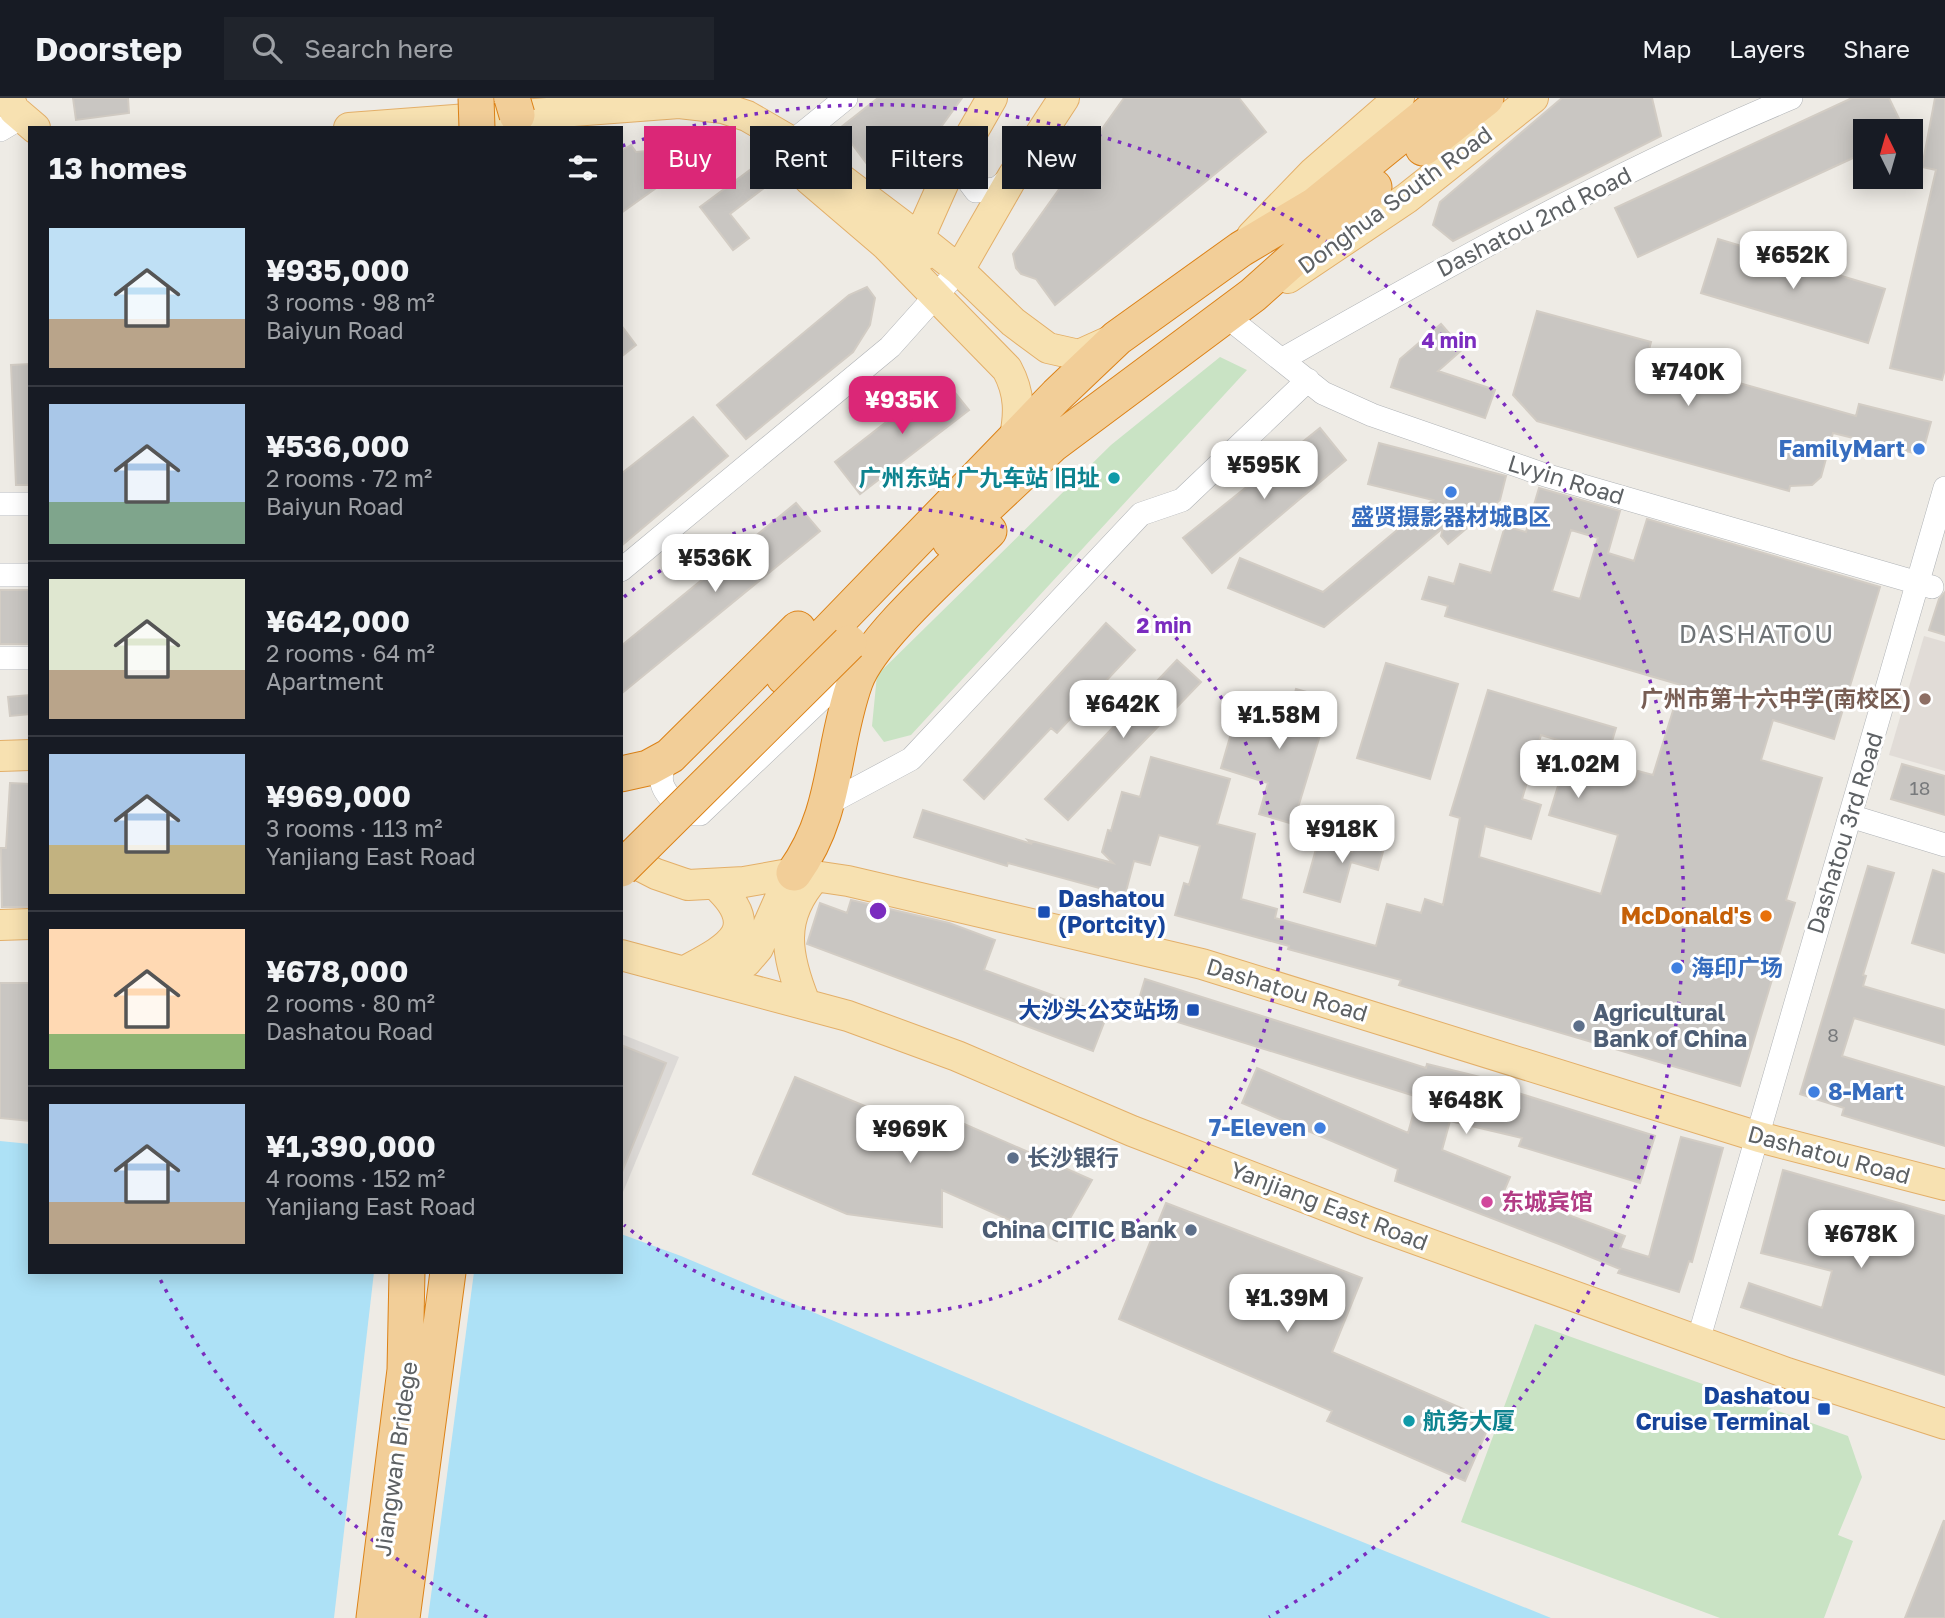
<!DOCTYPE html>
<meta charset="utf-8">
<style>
body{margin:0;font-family:"Golos Text","Noto Sans SC",sans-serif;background:#20242c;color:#f1f3f6;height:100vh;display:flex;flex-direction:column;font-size:26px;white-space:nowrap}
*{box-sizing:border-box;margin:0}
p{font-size:23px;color:#9ea1a6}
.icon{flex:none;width:38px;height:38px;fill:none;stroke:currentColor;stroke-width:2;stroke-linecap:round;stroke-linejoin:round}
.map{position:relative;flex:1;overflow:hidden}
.side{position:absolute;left:28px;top:28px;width:595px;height:1148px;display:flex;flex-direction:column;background:#171b24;border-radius:0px;box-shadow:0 4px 18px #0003}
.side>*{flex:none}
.guide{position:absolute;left:644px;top:28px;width:665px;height:63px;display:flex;gap:14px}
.needle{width:46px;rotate:355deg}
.tools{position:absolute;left:1853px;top:21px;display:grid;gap:14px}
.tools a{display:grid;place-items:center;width:70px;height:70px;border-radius:0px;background:#171b24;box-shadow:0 4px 18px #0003;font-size:35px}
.price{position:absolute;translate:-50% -60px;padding:0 16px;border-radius:14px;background:#fff;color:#222;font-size:23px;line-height:46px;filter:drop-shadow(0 2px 4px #0008)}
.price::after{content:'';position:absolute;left:50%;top:42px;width:21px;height:16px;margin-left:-10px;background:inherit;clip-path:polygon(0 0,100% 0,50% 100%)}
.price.active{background:#db2777;color:#fff}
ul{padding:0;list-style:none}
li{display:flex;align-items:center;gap:21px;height:175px;padding:0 21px}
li+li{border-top:2px solid #363941}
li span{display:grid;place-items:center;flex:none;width:196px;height:140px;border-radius:0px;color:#555}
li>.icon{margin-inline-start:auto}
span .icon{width:84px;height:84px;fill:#fffc;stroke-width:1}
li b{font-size:30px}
h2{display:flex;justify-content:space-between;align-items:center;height:84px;padding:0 21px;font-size:30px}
.pill{padding:0 24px;border-radius:0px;background:#171b24;box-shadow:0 4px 18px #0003;font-size:24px;line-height:63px}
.pill.active{background:#db2777;color:#fff}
header{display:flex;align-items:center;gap:42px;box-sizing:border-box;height:98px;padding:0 35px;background:#171b24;border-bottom:2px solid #363941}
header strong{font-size:33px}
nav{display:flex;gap:38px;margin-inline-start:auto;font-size:24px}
.search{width:490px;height:63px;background:#20242c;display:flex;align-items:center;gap:18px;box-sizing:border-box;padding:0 24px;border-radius:0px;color:#9ea1a6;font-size:26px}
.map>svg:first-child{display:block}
.industrial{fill:#dddad7}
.education{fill:#e1dcd7}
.green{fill:#c9e3c4}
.water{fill:#ade1f6}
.pier{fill:#eeebe5}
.building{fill:#c9c6c2;stroke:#d2ccc4;stroke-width:2;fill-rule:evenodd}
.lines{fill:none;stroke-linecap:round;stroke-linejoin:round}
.minor-casing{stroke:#b0b3b6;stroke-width:24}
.major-casing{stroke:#e3af69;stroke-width:32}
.highway-casing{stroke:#dc8217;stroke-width:37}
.minor{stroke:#fff;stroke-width:23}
.major{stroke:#f7e1b1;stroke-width:30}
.highway{stroke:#f2ce98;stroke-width:35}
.highway-bridge-casing{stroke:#dc8217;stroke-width:37;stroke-linecap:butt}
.highway-bridge{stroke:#f2ce98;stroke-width:35}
.ring{fill:none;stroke:#7b2cbf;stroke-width:3.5;stroke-dasharray:3.5 7}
.shop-dot{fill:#3f7fe0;stroke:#fff;stroke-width:2.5}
.culture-dot{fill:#0f9aa8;stroke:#fff;stroke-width:2.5}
.education-dot{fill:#8d6e63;stroke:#fff;stroke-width:2.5}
.transit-dot{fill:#1a4fb4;stroke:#fff;stroke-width:2.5}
.food-dot{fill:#e8710a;stroke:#fff;stroke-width:2.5}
.service-dot{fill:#5c6f8a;stroke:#fff;stroke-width:2.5}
.hotel-dot{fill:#d1479c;stroke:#fff;stroke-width:2.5}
.labels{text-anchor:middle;stroke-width:6;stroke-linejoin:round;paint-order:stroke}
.number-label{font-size:19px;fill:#787a7c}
.street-label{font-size:23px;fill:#5d6164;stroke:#fff}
.shop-label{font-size:23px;font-weight:bold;fill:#366cbe;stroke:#fff;text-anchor:end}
.culture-label{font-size:23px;font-weight:bold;fill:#0d838f;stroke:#fff;text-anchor:end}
.education-label{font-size:23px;font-weight:bold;fill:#785e54;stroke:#fff;text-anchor:end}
.transit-label{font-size:23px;font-weight:bold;fill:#164399;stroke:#fff;text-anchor:end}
.food-label{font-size:23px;font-weight:bold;fill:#c56008;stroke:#fff;text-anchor:end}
.service-label{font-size:23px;font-weight:bold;fill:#4e5e75;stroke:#fff;text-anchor:start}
.hotel-label{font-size:23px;font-weight:bold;fill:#b23c85;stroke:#fff;text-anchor:start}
.quarter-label{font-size:26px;letter-spacing:2px;fill:#6e7376;stroke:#fff}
.centre{fill:#7b2cbf;stroke:#fff;stroke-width:3.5}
.ring-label{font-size:21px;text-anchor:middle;font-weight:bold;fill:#7b2cbf;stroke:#fff;stroke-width:6;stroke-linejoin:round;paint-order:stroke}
</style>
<header>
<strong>Doorstep</strong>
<div class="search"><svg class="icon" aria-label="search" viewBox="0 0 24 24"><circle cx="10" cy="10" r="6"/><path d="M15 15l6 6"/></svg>Search here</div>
<nav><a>Map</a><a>Layers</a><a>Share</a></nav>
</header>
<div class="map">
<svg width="1945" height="1520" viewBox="0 0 1945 1520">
<rect width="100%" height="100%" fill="#eeebe5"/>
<!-- industrial -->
<path class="industrial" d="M621,936L679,959L621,1099Z"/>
<!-- education -->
<path class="education" d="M1924,538L1945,544V673L1889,657Z"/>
<!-- green -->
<path class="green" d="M1220,259L1247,272L911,637L884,644L872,628L877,577L1111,347Z
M1535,1226L1848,1338L1862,1379L1838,1437L1853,1443L1824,1520H1720L1461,1424Z"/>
<!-- water -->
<path class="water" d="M0,1043L30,1046V1174H621V1136L681,1158L1204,1380L1551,1520H0Z"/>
<!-- pier -->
<path class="pier" d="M374,1174H474L428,1520H334Z"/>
<!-- building -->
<path class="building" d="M73,0H128L129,15L76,22Z
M878,0H962L933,40L870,70L840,30Z
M1124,0H1239L1266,34L1055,207L1036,181L1021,176L1016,170L1013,156Z
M1562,0H1652L1661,38L1453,143L1433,127L1440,104Z
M1852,0H1889L1905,33H1866V54L1638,159L1615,110Z
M1935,0H1945V271L1942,282L1890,270L1936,72L1922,69Z
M631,47L636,54L694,49L696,76L673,78L621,115V53Z
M754,69L768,87L730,116L749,140L733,152L700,109Z
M1718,141L1885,191L1868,245L1701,195Z
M867,189L875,200L870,227L853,254L746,341L717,307L849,197Z
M1537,213L1651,244L1647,259L1856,318L1859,306L1931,324L1922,357L1833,335L1821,379L1812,387L1790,388L1789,393L1537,323L1513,297Z
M1441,226L1463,251L1438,273L1495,292L1485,320L1391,289L1400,261Z
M621,227L636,247L621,259Z
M30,266V387H16L11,267Z
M943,280L969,312L860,396L835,364Z
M693,319L728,358L621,448V376Z
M1320,330L1346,362L1212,475L1183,440Z
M1379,345L1506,378L1500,402L1448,446L1441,438L1443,430L1324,529L1228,490L1240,460L1323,494L1433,402L1368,386Z
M1539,390L1620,413L1608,455L1634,463L1647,421L1880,489L1834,641L1773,622L1761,662L1822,680L1786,802L1795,805L1740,988L1399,887L1401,882L1288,851L1289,848L1175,817L1184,785L1189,787L1200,748L1159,737L1150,767L1134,763L1125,797L1008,765L1007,768L914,739L923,712L1032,746L1028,742L1113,765L1102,754L1108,732L1111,733L1122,694L1140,699L1151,659L1230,681L1217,726L1255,736L1241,801L1277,811L1275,820L1376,848L1387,806L1421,815L1425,801L1443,807L1460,720L1450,717L1488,592L1616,630L1603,673L1636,682L1638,673L1653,677L1681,587L1445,518L1448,508L1422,501L1429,479L1454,486L1460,466L1491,475L1505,428L1526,434ZM1571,432L1598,440L1580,501L1552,493ZM1541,637L1571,646L1549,717L1618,737L1601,796L1479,759L1485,728L1531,741L1541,707L1522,701Z
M796,405L820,433L621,596V548Z
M0,492H30V546H0Z
M1945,494V537L1929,532L1939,501Z
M1106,525L1135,552L1057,635L1051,630L984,701L964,682Z
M1177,562L1201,584L1068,722L1045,701Z
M1386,565L1458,586L1430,681L1357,660Z
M1296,591L1331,601L1293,726L1259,716L1268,685L1221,670L1237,615L1265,624L1270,607L1290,613Z
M30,597V616L10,618L8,599Z
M1902,666L1945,678V717L1891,701Z
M10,685L30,686V809H2L1,750H6Z
M1358,732L1387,739L1378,772L1351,764L1340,804L1304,794L1318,744L1352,754Z
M1868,768L1894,775L1863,877L1866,878L1863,888L1945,912V947L1854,920L1842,958L1945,989V1048L1842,1017L1844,1010L1800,996Z
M1933,772L1945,776V855L1912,845Z
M851,802L949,825L995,842L984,872L1107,917L1093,953L807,846L820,805L847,815Z
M1145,881L1426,970L1427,966L1517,988L1515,994L1655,1038L1640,1085L1519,1048L1522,1040L1450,1023L1442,1052L1510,1079L1504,1093L1625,1138L1620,1150L1649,1159L1681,1039L1723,1050L1692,1164L1689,1163L1679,1194L1618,1175L1620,1171L1559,1146L1395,1083L1398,1071L1242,1005L1257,970L1408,1035L1418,999L1136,911Z
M0,885H30V1023L0,1020Z
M621,947L666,965L622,1074H621Z
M795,979L920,1031L928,1010L1092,1082L1057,1143L942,1092V1129L847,1116L753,1076Z
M1783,1072L1945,1118V1277L1741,1209L1749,1185L1822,1210L1832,1173L1761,1155Z
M1166,1105L1362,1180L1332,1254L1491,1323L1465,1383L1327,1323L1332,1313L1119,1221Z
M1944,1422L1945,1520H1905Z"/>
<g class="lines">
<defs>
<path id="minor" d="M0,32L22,19
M792,44L846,0
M960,54L964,77L976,93L996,91L1012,79
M1226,218L1323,295L1372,317L1545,377L1932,489
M1283,261C1448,167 1616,73 1791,0
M0,406H30
M621,472L890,249L959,172
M0,477H30
M0,560H30
M670,658C651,684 666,696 686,716H700L857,567
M829,705L911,661L1141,416L1182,402L1308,282
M1850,718L1945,747
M1698,1243L1945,390"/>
<path id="major" d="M9,0L14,12L35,30
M349,30L679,5L723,10L747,18L792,44L919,140L959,172L1013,224L1048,250L1079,257L1110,243
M809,81L886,147L1007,271C1020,295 1020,316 1014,343
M1252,138L1314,74L1399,0
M924,157L919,140L944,84L992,0
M959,172L1013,78L1064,0
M1288,180L1407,100L1533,0
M0,658L30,657
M621,758L656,776L688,787L744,784L794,775L848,783L1202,866L1759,1039L1945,1087
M0,827L30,826
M621,857L848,918L957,958L1132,1033L1371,1125L1787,1275L1945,1326
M685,873C728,850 765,832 715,786
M717,881L746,864L758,850L785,789
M805,905C786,858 778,820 815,779"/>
<path id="highway" d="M1423,50L1486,0
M950,443L1052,347L1253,197L1374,89
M784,579L1057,297L1117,240L1241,151L1315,107L1447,0
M621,676L648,670L670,658L798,531
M794,775C838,714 831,651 855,584C870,541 954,468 989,433
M374,1520L405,1272L407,1174
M402,1520L448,1174"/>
</defs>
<!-- minor casing -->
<use href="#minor" class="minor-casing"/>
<!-- major casing -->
<use href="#major" class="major-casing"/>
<!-- highway casing -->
<use href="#highway" class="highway-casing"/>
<!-- minor -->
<use href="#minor" class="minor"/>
<!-- major -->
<use href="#major" class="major"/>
<!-- highway -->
<use href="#highway" class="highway"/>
<defs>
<path id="highway-bridge" d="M476,0L477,30
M512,0L517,17
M621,771L849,545"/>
</defs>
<!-- highway-bridge casing -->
<use href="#highway-bridge" class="highway-bridge-casing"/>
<!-- highway-bridge -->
<use href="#highway-bridge" class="highway-bridge"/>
</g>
<!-- distance rings -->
<g class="ring">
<path d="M624 499A404 404 0 1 1 624 1127"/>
<path d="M487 1519A807 807 0 0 1 159 1179M622 48A807 807 0 0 1 1269 1519"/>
</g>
<!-- markers -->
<g class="shop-dot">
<circle cx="1919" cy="351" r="7"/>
<circle cx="1451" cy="394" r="7"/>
<circle cx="1677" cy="870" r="7"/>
<circle cx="1814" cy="994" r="7"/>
<circle cx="1320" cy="1030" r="7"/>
</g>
<g class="culture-dot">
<circle cx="1114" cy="380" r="7"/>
<circle cx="1409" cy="1323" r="7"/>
</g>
<circle class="education-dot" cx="1925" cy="601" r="7"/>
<g class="transit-dot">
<rect x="1037" y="807" width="14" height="14" rx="3.5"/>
<rect x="1186" y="905" width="14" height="14" rx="3.5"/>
<rect x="1817" y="1304" width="14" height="14" rx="3.5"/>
</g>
<circle class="food-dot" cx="1766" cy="818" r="7"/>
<g class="service-dot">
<circle cx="1579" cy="928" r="7"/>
<circle cx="1013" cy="1060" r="7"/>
<circle cx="1191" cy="1132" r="7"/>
</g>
<circle class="hotel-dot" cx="1487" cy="1104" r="7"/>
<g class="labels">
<!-- number labels -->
<g class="number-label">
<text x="1920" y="697">18</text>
<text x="1833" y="944">8</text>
</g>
<!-- street labels -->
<g class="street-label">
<text transform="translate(1395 102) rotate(-36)" y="8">Donghua South Road</text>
<text transform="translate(1534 124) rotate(-27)" y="8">Dashatou 2nd Road</text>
<text transform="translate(1566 382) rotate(17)" y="8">Lvyin Road</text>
<text transform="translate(1845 735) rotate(-73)" y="8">Dashatou 3rd Road</text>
<text transform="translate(1287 892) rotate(17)" y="8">Dashatou Road</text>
<text transform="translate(1829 1057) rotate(15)" y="8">Dashatou Road</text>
<text transform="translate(1329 1108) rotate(21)" y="8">Yanjiang East Road</text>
<text transform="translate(396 1361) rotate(-82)" y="8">Jiangwan Bridege</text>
</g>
<!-- shop labels -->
<g class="shop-label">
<text x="1905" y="359">FamilyMart</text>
<text x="1451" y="427" text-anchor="middle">盛贤摄影器材城B区</text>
<text x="1691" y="878" text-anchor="start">海印广场</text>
<text x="1828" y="1002" text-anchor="start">8-Mart</text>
<text x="1306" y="1038">7-Eleven</text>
</g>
<!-- culture labels -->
<g class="culture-label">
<text x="1100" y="388">广州东站 广九车站 旧址</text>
<text x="1423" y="1331" text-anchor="start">航务大厦</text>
</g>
<!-- education labels -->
<g class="education-label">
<text x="1911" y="609">广州市第十六中学(南校区)</text>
</g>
<!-- transit labels -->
<g class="transit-label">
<text x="1058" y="809" text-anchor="start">Dashatou<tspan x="1058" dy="26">(Portcity)</tspan></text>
<text x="1179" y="920">大沙头公交站场</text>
<text x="1810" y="1306">Dashatou<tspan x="1810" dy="26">Cruise Terminal</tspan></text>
</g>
<!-- food labels -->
<g class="food-label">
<text x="1752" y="826">McDonald's</text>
</g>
<!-- service labels -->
<g class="service-label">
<text x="1593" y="923">Agricultural<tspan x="1593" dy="26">Bank of China</tspan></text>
<text x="1027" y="1068">长沙银行</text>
<text x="1177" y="1140" text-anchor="end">China CITIC Bank</text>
</g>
<!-- hotel labels -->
<g class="hotel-label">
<text x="1501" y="1112">东城宾馆</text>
</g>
<!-- quarter labels -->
<g class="quarter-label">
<text x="1757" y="545">DASHATOU</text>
</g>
</g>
<circle cx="878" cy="813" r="10" class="centre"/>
<g class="ring-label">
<text x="1449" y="250">4 min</text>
<text x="1164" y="535">2 min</text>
</g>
</svg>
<div class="tools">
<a><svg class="needle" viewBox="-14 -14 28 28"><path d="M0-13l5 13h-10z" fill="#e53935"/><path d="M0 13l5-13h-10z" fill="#9ea1a6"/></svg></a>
</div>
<b class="price" style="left:1793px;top:193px">¥652K</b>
<b class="price" style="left:1688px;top:310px">¥740K</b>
<b class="price active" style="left:902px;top:338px">¥935K</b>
<b class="price" style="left:1264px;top:403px">¥595K</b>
<b class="price" style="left:715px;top:496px">¥536K</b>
<b class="price" style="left:1123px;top:642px">¥642K</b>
<b class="price" style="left:1279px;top:653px">¥1.58M</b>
<b class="price" style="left:1578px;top:702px">¥1.02M</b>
<b class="price" style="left:1342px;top:767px">¥918K</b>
<b class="price" style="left:1466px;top:1038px">¥648K</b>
<b class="price" style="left:910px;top:1067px">¥969K</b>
<b class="price" style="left:1861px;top:1172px">¥678K</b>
<b class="price" style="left:1287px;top:1236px">¥1.39M</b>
<div class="guide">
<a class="pill active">Buy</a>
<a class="pill">Rent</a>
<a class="pill">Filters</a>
<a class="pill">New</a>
</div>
<section class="side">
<h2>13 homes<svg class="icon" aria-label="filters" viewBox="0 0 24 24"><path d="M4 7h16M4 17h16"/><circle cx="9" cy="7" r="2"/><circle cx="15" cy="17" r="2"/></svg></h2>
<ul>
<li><span style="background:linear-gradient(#bfe0f5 65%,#b9a48a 0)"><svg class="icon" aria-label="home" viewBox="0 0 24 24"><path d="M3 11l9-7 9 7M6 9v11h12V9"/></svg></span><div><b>¥935,000</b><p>3 rooms · 98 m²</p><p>Baiyun Road</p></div></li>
<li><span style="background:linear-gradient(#a9c7e8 70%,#7fa58c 0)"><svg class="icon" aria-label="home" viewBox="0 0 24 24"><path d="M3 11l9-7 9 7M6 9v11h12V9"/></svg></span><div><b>¥536,000</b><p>2 rooms · 72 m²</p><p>Baiyun Road</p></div></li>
<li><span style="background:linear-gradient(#dfe7d0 65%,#b9a48a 0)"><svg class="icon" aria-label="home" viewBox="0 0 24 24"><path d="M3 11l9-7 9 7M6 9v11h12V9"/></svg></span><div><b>¥642,000</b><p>2 rooms · 64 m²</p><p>Apartment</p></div></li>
<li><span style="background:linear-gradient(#a9c7e8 65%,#c2b280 0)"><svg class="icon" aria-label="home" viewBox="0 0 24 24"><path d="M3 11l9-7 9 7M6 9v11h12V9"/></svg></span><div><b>¥969,000</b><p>3 rooms · 113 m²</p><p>Yanjiang East Road</p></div></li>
<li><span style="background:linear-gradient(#ffd9b3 75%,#8fb573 0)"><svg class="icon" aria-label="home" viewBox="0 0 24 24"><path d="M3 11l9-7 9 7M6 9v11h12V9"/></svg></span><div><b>¥678,000</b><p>2 rooms · 80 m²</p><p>Dashatou Road</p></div></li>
<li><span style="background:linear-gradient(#a9c7e8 70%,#b9a48a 0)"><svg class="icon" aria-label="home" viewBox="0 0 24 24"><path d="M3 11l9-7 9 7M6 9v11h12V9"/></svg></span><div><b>¥1,390,000</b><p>4 rooms · 152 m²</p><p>Yanjiang East Road</p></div></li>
</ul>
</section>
</div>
